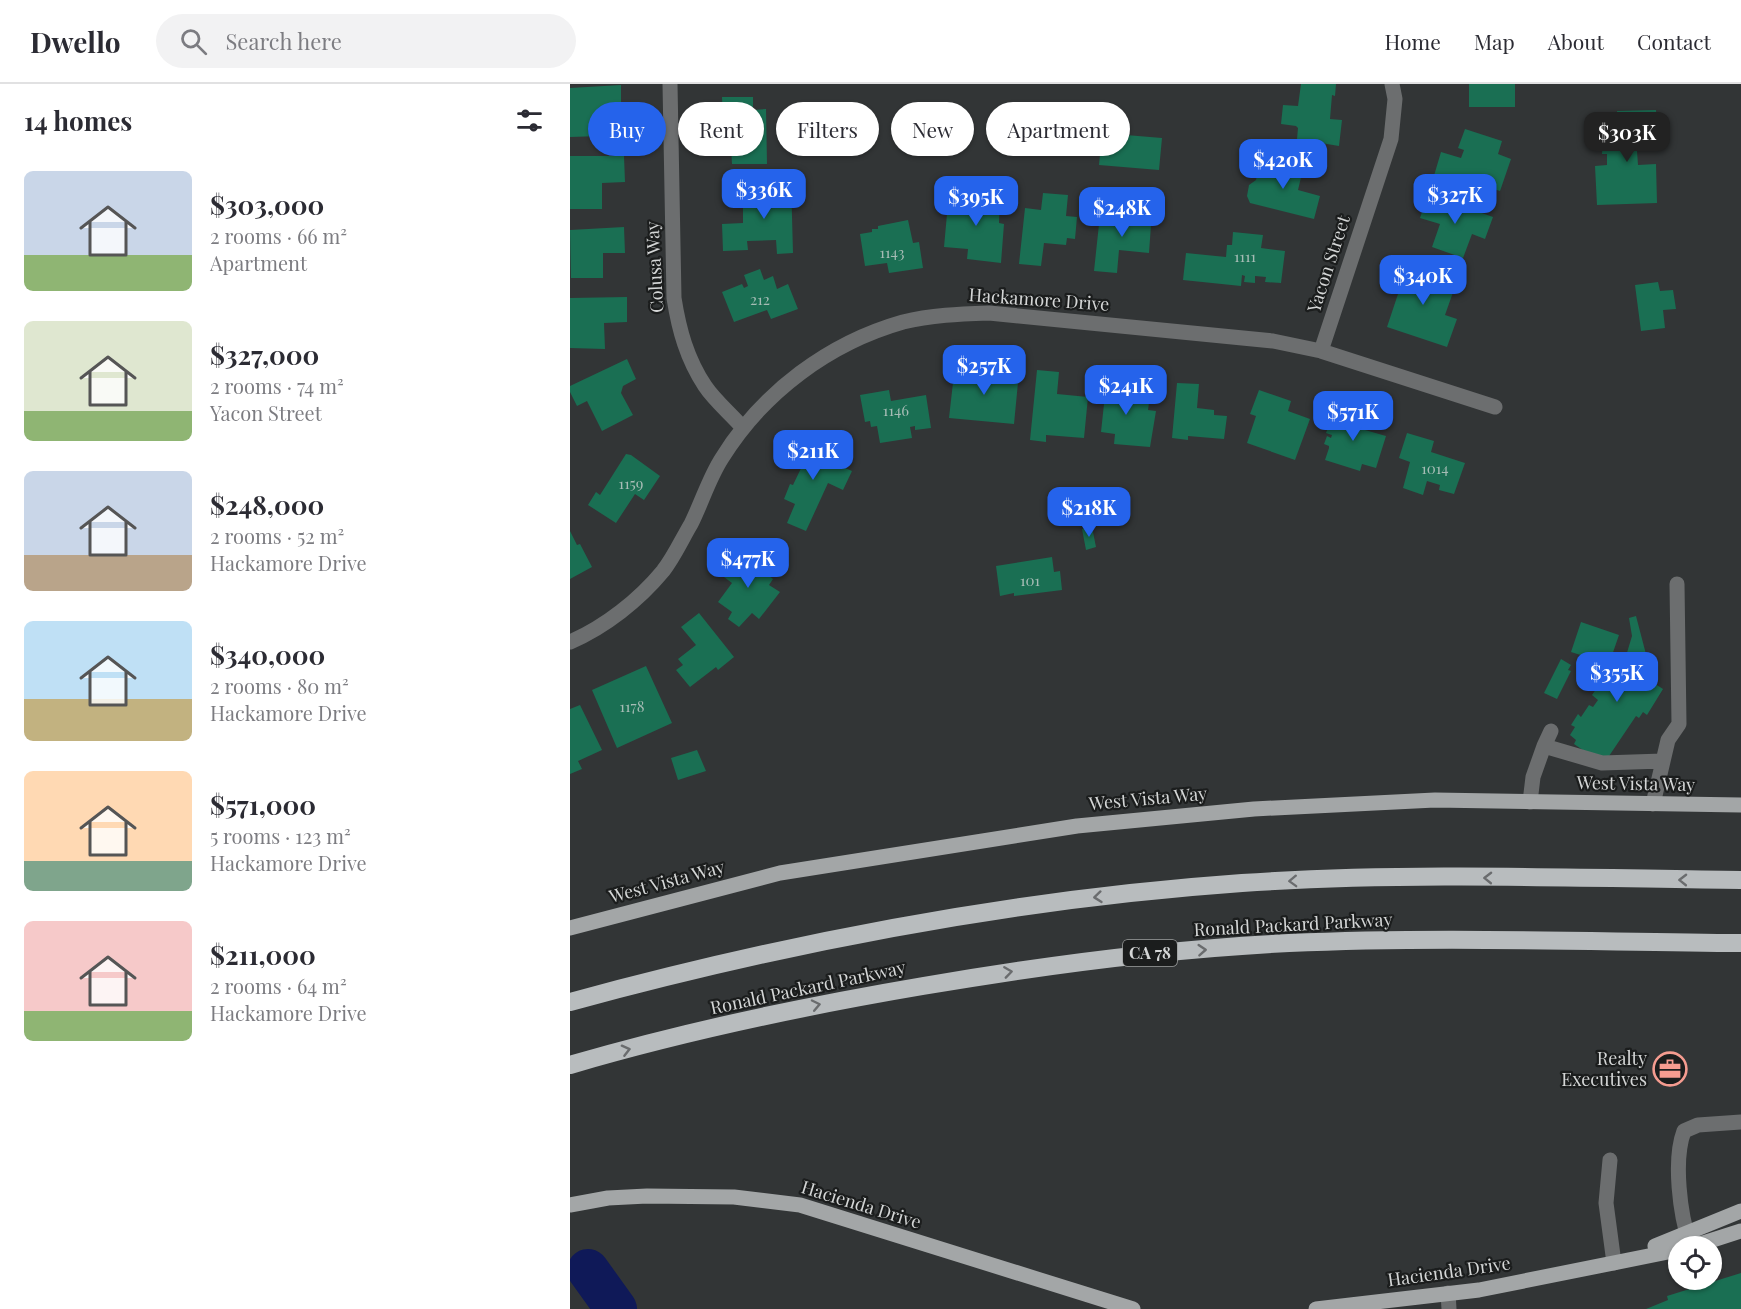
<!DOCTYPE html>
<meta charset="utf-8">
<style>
body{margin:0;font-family:"Playfair Display",serif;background:#f2f2f3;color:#2b2b33;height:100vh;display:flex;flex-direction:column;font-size:22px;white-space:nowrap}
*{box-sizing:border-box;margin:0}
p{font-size:20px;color:#7c7c81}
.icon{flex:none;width:33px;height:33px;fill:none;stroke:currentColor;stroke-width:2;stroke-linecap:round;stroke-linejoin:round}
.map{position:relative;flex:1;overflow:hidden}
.sheet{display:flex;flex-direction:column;background:#fff;width:570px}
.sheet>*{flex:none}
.guide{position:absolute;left:18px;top:18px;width:570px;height:54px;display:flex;gap:12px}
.fabs{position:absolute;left:1098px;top:1152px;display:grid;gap:12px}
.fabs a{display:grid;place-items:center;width:54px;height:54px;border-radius:50%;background:#fff;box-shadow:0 2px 4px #0004;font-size:30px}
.price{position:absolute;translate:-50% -51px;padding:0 14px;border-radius:12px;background:#2563eb;color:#fff;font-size:20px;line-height:39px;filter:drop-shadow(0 2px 3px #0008)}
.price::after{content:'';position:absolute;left:50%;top:36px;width:18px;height:14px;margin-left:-9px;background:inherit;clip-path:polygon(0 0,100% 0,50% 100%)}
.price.active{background:#222;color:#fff}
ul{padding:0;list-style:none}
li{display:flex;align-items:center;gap:18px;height:150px;padding:0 24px}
li span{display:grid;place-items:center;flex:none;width:168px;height:120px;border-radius:9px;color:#555}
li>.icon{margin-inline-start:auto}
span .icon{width:72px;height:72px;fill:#fffc;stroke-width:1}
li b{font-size:26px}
h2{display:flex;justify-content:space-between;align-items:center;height:72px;padding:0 24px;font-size:26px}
.tag{padding:0 21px;border-radius:27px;background:#fff;box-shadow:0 2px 4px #0004;font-size:21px;line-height:54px}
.tag.active{background:#2563eb;color:#fff}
header{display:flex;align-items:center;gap:36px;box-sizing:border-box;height:84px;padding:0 30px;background:#fff;border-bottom:2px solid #e1e1e2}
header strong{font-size:28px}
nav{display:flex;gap:33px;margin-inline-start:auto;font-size:21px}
.search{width:420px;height:54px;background:#f2f2f3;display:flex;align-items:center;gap:15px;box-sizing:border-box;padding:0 21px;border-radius:33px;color:#7c7c81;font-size:22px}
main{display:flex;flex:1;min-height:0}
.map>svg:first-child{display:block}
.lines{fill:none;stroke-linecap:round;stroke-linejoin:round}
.river{stroke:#0f1958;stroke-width:42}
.building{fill:#1a6f53}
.minor{stroke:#6c6e6f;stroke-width:15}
.major{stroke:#a3a6a7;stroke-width:15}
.highway{stroke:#b8bcbe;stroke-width:18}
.oneway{stroke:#6a6c6e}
.labels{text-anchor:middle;stroke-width:4.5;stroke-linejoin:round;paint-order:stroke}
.number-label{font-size:15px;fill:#a6bcb5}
.shield{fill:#1b1d1d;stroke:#9c9e9e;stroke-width:1.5}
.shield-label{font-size:16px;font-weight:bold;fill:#d4d6d6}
.street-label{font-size:18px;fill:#d4d6d6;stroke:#1b1d1d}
.poi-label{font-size:18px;fill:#d4d6d6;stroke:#1b1d1d;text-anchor:end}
</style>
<header>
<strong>Dwello</strong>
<div class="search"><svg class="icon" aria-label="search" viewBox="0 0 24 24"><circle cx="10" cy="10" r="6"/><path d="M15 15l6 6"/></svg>Search here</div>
<nav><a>Home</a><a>Map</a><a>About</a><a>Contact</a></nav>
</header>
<main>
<section class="sheet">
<h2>14 homes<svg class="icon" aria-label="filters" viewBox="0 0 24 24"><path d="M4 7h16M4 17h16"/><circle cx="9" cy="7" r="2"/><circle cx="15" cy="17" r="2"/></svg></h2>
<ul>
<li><span style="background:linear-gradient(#c9d6e8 70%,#8fb573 0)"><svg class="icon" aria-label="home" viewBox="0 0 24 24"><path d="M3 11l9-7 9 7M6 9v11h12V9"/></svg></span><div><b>$303,000</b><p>2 rooms · 66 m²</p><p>Apartment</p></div></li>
<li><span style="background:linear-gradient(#dfe7d0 75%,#8fb573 0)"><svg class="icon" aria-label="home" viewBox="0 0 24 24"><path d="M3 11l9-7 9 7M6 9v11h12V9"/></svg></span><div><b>$327,000</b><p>2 rooms · 74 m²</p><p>Yacon Street</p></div></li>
<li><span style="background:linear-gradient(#c9d6e8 70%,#b9a48a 0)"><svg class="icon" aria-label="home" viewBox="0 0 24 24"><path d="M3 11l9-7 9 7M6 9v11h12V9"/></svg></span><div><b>$248,000</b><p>2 rooms · 52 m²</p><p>Hackamore Drive</p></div></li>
<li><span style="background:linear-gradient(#bfe0f5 65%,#c2b280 0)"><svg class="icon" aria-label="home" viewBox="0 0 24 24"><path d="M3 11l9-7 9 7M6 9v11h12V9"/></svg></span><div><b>$340,000</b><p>2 rooms · 80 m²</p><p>Hackamore Drive</p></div></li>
<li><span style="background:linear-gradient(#ffd9b3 75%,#7fa58c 0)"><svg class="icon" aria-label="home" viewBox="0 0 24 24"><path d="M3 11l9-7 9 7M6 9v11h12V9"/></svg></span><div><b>$571,000</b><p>5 rooms · 123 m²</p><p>Hackamore Drive</p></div></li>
<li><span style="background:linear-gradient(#f6c9c9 75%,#8fb573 0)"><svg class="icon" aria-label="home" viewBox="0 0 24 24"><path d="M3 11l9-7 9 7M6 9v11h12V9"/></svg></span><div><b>$211,000</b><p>2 rooms · 64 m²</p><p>Hackamore Drive</p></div></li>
</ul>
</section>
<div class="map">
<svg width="1171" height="1225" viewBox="0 0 1171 1225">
<rect width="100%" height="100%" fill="#323536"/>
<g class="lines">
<!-- river -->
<path class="river" d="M18,1186L46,1225"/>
</g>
<!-- building -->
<path class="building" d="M731,0H766L765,12L762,11L760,35L772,36L769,62L727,55L728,44L726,42L711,40L713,21L728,22Z
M899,0H945V23H899Z
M51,1V27H30L31,52L0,53V4Z
M152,13H183V26L196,25L197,80H162L161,63H165L164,38H153Z
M1086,26L1087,46H1069L1067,67L1068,81L1086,80L1087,119L1027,121L1025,82L1037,81V70H1032L1034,44H1048L1047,27Z
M895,45L932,57L928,70L941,75L930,107L894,96L889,95L886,102L863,95L871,68L891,74L894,66L888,64Z
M532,49L592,54L589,86L529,81Z
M0,72H54L55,98L32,99V125H0Z
M702,73L734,81L728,106L750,112L744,135L680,119L677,112L679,101L686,96L688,86L698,89Z
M221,95L223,169L207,170L206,156L177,157L178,166L153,167L152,140L173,139V109L205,108V96Z
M394,109L430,112L429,139L434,140L431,179L397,175L398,165L374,163L378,119L393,120Z
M473,109L498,111L496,132L507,133L505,155L497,154L496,161L474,159L471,182L449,180L455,124L471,126Z
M858,110L923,133L915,155L902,150L893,174L862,163L870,140L850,134Z
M554,125L582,127L579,169L549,166L547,189L524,187L530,131L545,132V137H553Z
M338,136L343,159L349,158L353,184L319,189L317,179L295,182L290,150L302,148V145H308V142Z
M54,143L55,169H33V194H1L0,146Z
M663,148L693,151L691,164L715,167L711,199L695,198L696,193L685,192V199L674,198L675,192L672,191L671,202L613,196L616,169L656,173L657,161H662Z
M833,180L887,197L875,231L887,235L877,263L817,243L828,210L824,209Z
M190,185L194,196L203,192L207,205L218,200L228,225L201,235L197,226L164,238L152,208L172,200L174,204L178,202L174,191Z
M1088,198L1090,207L1103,206L1106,225L1093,226L1095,244L1071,247L1065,201Z
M57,213V238L34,239L35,265L0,264V214Z
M57,275L66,295L53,302L51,309L63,331L32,347L17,317L7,322L0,308V302Z
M385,281L407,283L406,293L421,295V289L432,291L433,286L449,288L444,340L379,334Z
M467,286L489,288L487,310L518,313L514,354L476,351V358L460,356Z
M537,292L559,294L557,317L579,319L578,326L586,327L580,363L544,360L545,350L531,348Z
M607,299L629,300L627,324L644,326V331L657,332L654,355L618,352V356L602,354Z
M319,306L321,317L356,311L361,344L345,346V342L340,343L342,354L310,359L307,342L301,343L300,337L295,338L290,311Z
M689,306L721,317L718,327L740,335L725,376L677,359L686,332L680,330Z
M765,324L798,335L795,346L816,352L806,384L792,380L790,387L755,376L759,364V362L754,360L757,352L761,354L762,351L756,349Z
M837,349L864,357L861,368L895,379L884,410L869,406L870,401L857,397L853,411L833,404L840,378L829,374Z
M236,350L260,361L254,375L282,387L273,406L258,399L236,447L217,439L225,420L214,415L220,400L223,401L234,378L225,374Z
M56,370L61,371L90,392L74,416L65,410L46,439L18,421L26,408L30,411Z
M522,443L526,463L516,466L512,445Z
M0,447L7,461L10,460L22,483L0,495Z
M176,465L197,482L193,487L203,495L199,501L210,508L189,535L182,529L169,543L158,535L162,528L148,518L162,499L154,493Z
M482,473L484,488L490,487L492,506L444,512V509L430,512L426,482Z
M129,529L164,573L148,586L146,583L120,603L106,586L113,581L108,575L126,561L111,543Z
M1066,532L1077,574L1073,604L1079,596L1093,605L1077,631L1073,628L1069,634L1066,632L1037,675L1023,673L1004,660L1006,656L1000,651L1005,643L1001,641L1008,630L1011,633L1019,621L1023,623L1028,616L1022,611L1031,598L1037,602L1046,589L1050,592L1062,552L1059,534Z
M1011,538L1049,551L1039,580L1001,568Z
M991,575L1001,581L998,586L1001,587L987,615L974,609Z
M76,582L102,639L47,664L22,606Z
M10,621L32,666L8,677L12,685L0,690V625Z
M127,666L136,687L108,696L101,674Z
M1171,1189V1225H1076L1098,1216L1097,1212Z"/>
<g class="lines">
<!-- minor -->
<path class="minor" d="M100,0L104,214C109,246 117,275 135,302C145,317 161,330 173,344
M751,267L821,55L825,15L822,0
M0,558C35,543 69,516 93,487C104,473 112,455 121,440C132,418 139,394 152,374C193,308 259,259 333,238C361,231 390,230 419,229L703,257L751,267L925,323
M981,647L974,662L1032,679L1093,677
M960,718L963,693L974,662
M1083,720L1098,656L1109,640L1107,500
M1040,1076L1036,1119L1044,1179
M1120,1160C1110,1131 1103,1076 1114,1047L1128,1041L1171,1038
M878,1209L879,1225"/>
<!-- major -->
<path class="major" d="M0,844L210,789L507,742L684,725L865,716L1171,721
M0,1121L38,1114L77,1112L164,1113L230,1121L563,1225
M1085,1162L1171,1127
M1124,1162L1171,1147
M746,1225L909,1206L1108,1166"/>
<!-- highway -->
<path class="highway" d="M0,918C220,858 444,815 672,799C838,788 1005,794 1171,796
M0,981C116,947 235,922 353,902C475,881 596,865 719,859C870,852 1021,858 1171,859"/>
</g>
<!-- one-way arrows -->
<defs><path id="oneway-chevron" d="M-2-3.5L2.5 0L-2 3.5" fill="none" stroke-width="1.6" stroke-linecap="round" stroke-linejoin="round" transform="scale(1.5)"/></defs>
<g class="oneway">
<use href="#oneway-chevron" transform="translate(918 794) rotate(-179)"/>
<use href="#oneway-chevron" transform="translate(1113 796) rotate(-179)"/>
<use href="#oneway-chevron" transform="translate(723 797) rotate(178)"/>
<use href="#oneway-chevron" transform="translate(528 813) rotate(174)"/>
<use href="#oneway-chevron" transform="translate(632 866) rotate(-4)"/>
<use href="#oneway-chevron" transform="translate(438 888) rotate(-8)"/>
<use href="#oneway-chevron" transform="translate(246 921) rotate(-12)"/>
<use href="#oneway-chevron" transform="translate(56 966) rotate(-14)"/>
</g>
<!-- icons -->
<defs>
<symbol id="office-ring" viewBox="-11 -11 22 22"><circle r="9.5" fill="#1b1d1d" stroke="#f59c90" stroke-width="1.5"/><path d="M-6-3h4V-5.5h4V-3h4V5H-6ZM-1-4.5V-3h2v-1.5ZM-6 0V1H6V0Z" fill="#f59c90"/></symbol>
</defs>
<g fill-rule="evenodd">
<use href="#office-ring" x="1081" y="966" width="38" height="38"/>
</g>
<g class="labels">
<!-- number labels -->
<g class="number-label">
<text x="322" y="174">1143</text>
<text x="675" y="178">1111</text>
<text x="190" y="221">212</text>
<text x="326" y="332">1146</text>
<text x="865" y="390">1014</text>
<text x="61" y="405">1159</text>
<text x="460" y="502">101</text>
<text x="62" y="628">1178</text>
</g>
<!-- shield labels -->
<rect class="shield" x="553" y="856" width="54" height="26" rx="4.5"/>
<g class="shield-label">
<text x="580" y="875">CA 78</text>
</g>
<!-- street labels -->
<g class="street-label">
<text transform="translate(759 180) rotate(-72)" y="6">Yacon Street</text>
<text transform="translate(85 183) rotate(-93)" y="6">Colusa Way</text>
<text transform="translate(469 216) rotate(4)" y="6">Hackamore Drive</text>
<text transform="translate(1066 700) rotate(1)" y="6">West Vista Way</text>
<text transform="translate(578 715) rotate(-5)" y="6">West Vista Way</text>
<text transform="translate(97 798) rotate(-15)" y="6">West Vista Way</text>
<text transform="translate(723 841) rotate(-3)" y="6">Ronald Packard Parkway</text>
<text transform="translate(238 904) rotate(-12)" y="6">Ronald Packard Parkway</text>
<text transform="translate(291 1121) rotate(17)" y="6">Hacienda Drive</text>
<text transform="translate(879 1188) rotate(-8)" y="6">Hacienda Drive</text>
</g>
<!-- poi labels -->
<g class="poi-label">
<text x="1077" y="981">Realty<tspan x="1077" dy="21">Executives</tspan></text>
</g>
</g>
</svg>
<div class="fabs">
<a><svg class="icon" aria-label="locate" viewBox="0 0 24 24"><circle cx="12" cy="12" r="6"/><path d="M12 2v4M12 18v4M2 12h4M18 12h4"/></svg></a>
</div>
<b class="price active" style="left:1057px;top:79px">$303K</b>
<b class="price" style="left:713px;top:106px">$420K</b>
<b class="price" style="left:194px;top:136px">$336K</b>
<b class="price" style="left:885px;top:141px">$327K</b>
<b class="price" style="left:406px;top:143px">$395K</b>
<b class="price" style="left:552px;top:154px">$248K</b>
<b class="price" style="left:853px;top:222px">$340K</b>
<b class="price" style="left:414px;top:312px">$257K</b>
<b class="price" style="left:556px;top:332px">$241K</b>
<b class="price" style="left:783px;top:358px">$571K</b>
<b class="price" style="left:243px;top:397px">$211K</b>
<b class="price" style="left:519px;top:454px">$218K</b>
<b class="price" style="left:178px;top:505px">$477K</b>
<b class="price" style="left:1047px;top:619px">$355K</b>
<div class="guide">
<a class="tag active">Buy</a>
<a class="tag">Rent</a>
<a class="tag">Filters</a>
<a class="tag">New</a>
<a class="tag">Apartment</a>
</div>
</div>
</main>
